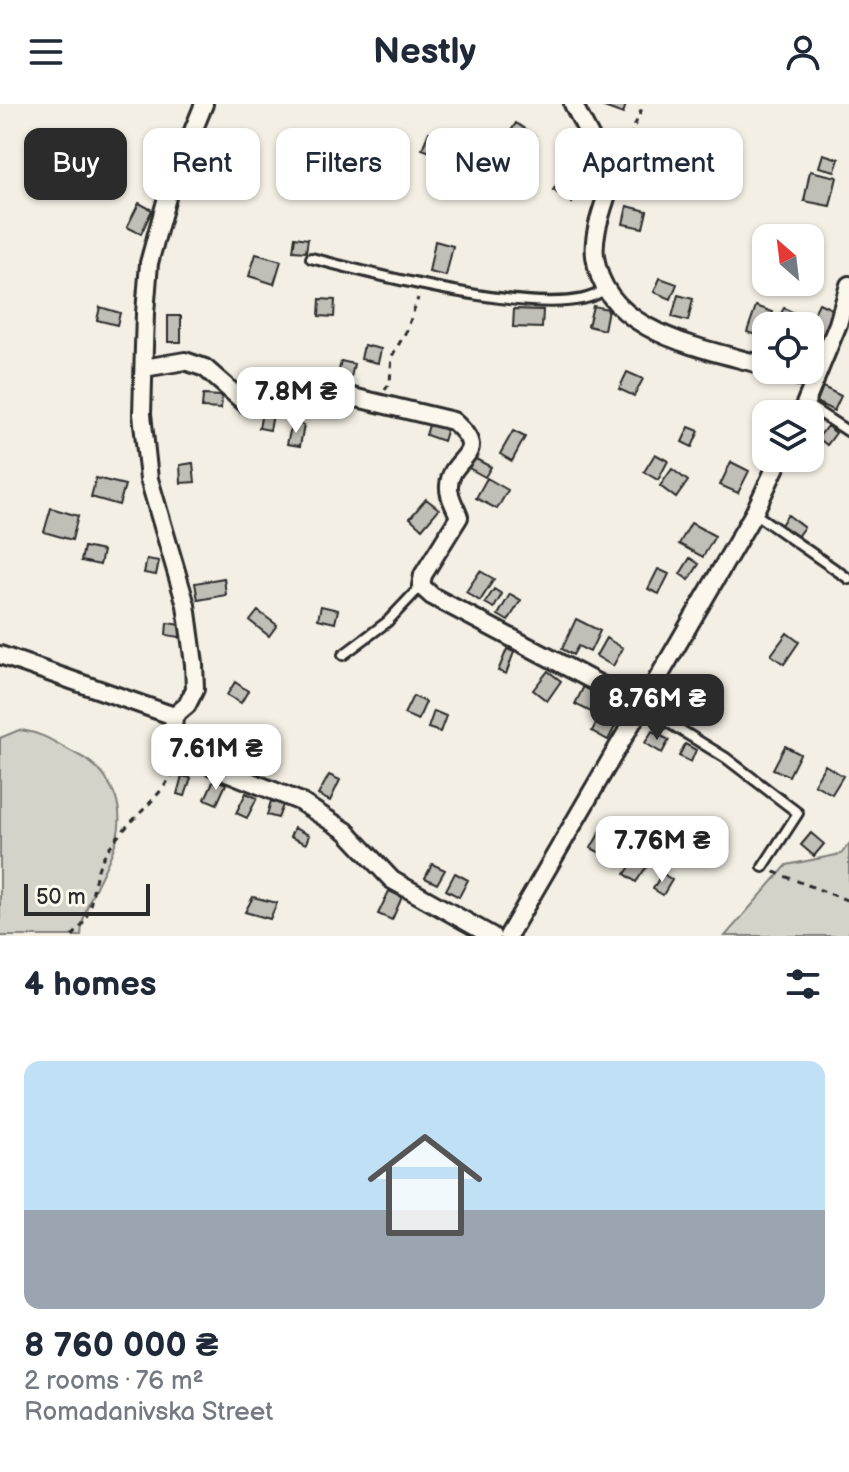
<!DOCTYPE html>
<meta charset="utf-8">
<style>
body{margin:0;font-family:"Balsamiq Sans",sans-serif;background:#f6f6f7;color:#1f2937;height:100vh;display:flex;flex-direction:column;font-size:30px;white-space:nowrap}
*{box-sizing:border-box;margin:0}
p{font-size:26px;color:#747a83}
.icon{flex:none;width:44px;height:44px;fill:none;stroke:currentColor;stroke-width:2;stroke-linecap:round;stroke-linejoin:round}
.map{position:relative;height:832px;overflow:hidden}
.drawer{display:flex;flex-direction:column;background:#fff;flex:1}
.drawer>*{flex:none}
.guide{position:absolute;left:24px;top:24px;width:802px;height:72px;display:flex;gap:16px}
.needle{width:52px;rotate:332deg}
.tools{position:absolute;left:752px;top:120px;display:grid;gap:16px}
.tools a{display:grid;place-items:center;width:72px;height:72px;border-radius:16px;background:#fff;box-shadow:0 2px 6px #0004;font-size:40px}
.scale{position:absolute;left:24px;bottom:20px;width:126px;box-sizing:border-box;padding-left:8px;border:4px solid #2b2b2b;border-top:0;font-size:22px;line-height:28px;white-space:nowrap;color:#2b2b2b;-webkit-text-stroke:6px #fbf7ec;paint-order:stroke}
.price{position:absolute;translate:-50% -68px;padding:0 18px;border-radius:16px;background:#fff;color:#222;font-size:26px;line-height:52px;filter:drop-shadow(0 2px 4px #0008)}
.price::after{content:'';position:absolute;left:50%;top:48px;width:24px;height:18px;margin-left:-12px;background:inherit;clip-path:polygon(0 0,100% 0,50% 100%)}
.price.on{background:#2b2b2b;color:#fff}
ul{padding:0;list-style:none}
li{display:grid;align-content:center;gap:16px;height:424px;padding:0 24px}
li span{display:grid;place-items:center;height:248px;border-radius:16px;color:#555}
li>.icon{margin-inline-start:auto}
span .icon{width:144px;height:144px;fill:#fffc;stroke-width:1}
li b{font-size:34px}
h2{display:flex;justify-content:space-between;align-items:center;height:96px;padding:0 24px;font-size:34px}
.tag{padding:0 28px;border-radius:16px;background:#fff;box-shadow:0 2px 6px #0004;font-size:28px;line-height:72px}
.tag.on{background:#2b2b2b;color:#fff}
header{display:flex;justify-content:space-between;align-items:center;height:104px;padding:0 24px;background:#fff;font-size:36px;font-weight:600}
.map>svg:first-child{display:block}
.green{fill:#d5d2c9;stroke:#807e7a;stroke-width:2}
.building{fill:#c0beb6;stroke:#2b2b2b;stroke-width:2}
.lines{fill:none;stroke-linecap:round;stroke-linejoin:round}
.service-casing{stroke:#2b2b2b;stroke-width:14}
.minor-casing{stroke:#2b2b2b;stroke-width:22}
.path{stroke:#2b2b2b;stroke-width:3;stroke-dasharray:6 6;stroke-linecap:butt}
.service{stroke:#fbf7ec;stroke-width:8}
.minor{stroke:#fbf7ec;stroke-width:16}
</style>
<header><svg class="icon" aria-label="menu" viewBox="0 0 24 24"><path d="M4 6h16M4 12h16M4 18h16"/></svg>Nestly<svg class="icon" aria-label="person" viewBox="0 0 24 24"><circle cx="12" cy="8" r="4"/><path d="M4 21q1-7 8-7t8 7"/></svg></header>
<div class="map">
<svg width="849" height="832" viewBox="0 0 849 832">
<rect width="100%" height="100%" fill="#f3efe4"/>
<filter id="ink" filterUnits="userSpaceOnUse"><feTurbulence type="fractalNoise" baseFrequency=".0125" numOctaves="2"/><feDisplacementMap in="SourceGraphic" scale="16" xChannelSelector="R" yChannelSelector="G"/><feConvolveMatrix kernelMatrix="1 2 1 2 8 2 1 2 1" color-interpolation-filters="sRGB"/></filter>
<g filter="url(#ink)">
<!-- green -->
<path class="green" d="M19,626C43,628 58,641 80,652C94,659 106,672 113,687C138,740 83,780 81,832H0V634Z
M849,740V832H725L787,761L841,750Z"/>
<!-- building -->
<path class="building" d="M596,0H626L623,10Z
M516,19L535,32L527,45L507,33Z
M429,28L440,32L433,49L422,45Z
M823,50L839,55L835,67L819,63Z
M567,66L586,79L572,99L553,86Z
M810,67L837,73L830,102L804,97Z
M139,99L152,106L141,130L127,123Z
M627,102L647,107L643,124L623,120Z
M295,133L308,135L306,148L293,147Z
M435,137L453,142L446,172L429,168Z
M256,150L281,157L274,180L249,172Z
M660,174L677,180L671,195L654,188Z
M678,191L693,195L688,217L672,213Z
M320,195L335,196L334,213L319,212Z
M819,199L836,207L823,232L808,222Z
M593,202L608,205L604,226L588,222Z
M756,202L773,208L764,234L747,228Z
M100,203L120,209L117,221L97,216Z
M784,204L794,209L787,222L776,218Z
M514,205L543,206L542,224L513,223Z
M168,212H181V238H168Z
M364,241L381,245L378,259L361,255Z
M341,257L354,260L350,278L337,275Z
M627,268L643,275L634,292L619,285Z
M821,282L841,292L834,307L814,297Z
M203,291L222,292L221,305L202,304Z
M262,309L273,311L270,326L259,324Z
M430,318L447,324L443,337L426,331Z
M292,319L304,321L300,342L287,340Z
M827,322L836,329L827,341L818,334Z
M689,323L699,327L692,343L682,338Z
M513,327L525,333L512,357L500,350Z
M655,350L668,357L658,376L644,368Z
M474,354L491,363L485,373L469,364Z
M731,358L749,367L738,389L720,381Z
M193,359L195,378L181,379L180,361Z
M672,365L688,377L676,394L660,382Z
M96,374L125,381L119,401L91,393Z
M487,374L508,386L497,405L476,394Z
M426,395L439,405L422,425L410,414Z
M51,404L78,412L72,436L44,428Z
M788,411L804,423L796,434L780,422Z
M691,419L715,432L703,453L679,440Z
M84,443L103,447L100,461L81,457Z
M690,454L699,460L689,476L680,470Z
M147,455L159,457L156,471L144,469Z
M658,465L669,470L659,490L648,485Z
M480,467L494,475L480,497L466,488Z
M224,474L226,491L198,496L195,479Z
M494,485L502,490L494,504L485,499Z
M510,490L521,496L508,517L498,511Z
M321,502L338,506L335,519L318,515Z
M258,507L277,521L269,532L250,517Z
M576,515L600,527L590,548L578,542L573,551L562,545Z
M167,519L182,521L180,533L166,531Z
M787,529L799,538L784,560L771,551Z
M606,534L623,544L613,562L596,552Z
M507,545L514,548L506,570L498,567Z
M548,567L561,577L547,597L533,586Z
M235,578L248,587L241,599L227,591Z
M584,582L604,591L595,610L575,600Z
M413,592L426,598L418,616L404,610Z
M605,602L621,611L608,636L592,627Z
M434,607L446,612L440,628L428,624Z
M652,627L669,636L662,649L645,639Z
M255,632L272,639L263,660L247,654Z
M685,640L696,646L691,658L679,652Z
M785,642L800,650L789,672L773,665Z
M825,661L843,672L832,690L814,680Z
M329,671L340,676L330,697L318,691Z
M182,672L191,674L185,692L177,690Z
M214,675L226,680L217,700L205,695Z
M246,689L257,694L247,714L236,709Z
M271,697L283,701L278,714L267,711Z
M294,724L309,731L306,740L290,733Z
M601,726L616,734L606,752L591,744Z
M811,729L824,740L814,752L801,741Z
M636,754L647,762L636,778L625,770Z
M432,760L445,766L437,780L425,774Z
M455,769L468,776L459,793L446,786Z
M662,769L672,776L663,791L653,785Z
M389,787L402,793L392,816L378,810Z
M253,793L277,799L270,815L245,808Z"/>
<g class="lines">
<defs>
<path id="service" d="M311,154C364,168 563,221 603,186
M806,300L849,328
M754,409L849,475
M343,551L387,518L421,482
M643,603L726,654L798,709L763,763"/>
<path id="minor" d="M573,0L612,74C606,97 592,127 595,152C604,230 704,244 766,262
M144,264L185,257L205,264L245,299L261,301L299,292L340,290L453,317C493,352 450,351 449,382C448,392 456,404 459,413L423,471L421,482L432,492L643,603
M778,266L815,277
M801,310L838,220L849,181
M0,551L174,612L173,626L182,650L299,697L346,727L392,776L492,832
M174,612L187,601L195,585L194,560L186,501L149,375L142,310L145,209L149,159L169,86L204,0
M508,832L754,409L780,354"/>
</defs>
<!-- service casing -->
<use href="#service" class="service-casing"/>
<!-- minor casing -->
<use href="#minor" class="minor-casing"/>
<!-- path -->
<path class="path" d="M620,55L644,0
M385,286L390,278L392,252L407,226L418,194
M774,768L849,797
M72,832C98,810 88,779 104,752C123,719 158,699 175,665"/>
<!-- service -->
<use href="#service" class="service"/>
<!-- minor -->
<use href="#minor" class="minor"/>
</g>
</g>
</svg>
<div class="tools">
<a><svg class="needle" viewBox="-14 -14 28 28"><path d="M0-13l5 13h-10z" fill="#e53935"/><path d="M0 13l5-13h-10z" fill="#747a83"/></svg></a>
<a><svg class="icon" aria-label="locate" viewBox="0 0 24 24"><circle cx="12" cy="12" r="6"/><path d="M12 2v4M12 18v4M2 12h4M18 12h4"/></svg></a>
<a><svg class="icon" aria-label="layers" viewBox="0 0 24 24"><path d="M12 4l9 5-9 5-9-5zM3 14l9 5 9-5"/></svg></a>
</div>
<div class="scale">50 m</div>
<b class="price" style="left:296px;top:331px">7.8M ₴</b>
<b class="price on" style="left:657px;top:638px">8.76M ₴</b>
<b class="price" style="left:216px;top:688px">7.61M ₴</b>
<b class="price" style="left:662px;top:780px">7.76M ₴</b>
<div class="guide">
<a class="tag on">Buy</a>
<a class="tag">Rent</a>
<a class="tag">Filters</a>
<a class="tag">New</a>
<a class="tag">Apartment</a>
</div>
</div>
<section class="drawer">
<h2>4 homes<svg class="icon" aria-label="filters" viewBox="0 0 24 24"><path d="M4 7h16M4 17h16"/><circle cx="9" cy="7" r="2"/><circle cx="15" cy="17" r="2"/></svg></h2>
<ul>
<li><span style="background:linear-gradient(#bfe0f5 60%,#9aa5b1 0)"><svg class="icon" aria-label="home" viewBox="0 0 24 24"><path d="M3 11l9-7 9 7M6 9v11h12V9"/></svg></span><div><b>8 760 000 ₴</b><p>2 rooms · 76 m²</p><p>Romadanivska Street</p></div></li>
</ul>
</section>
